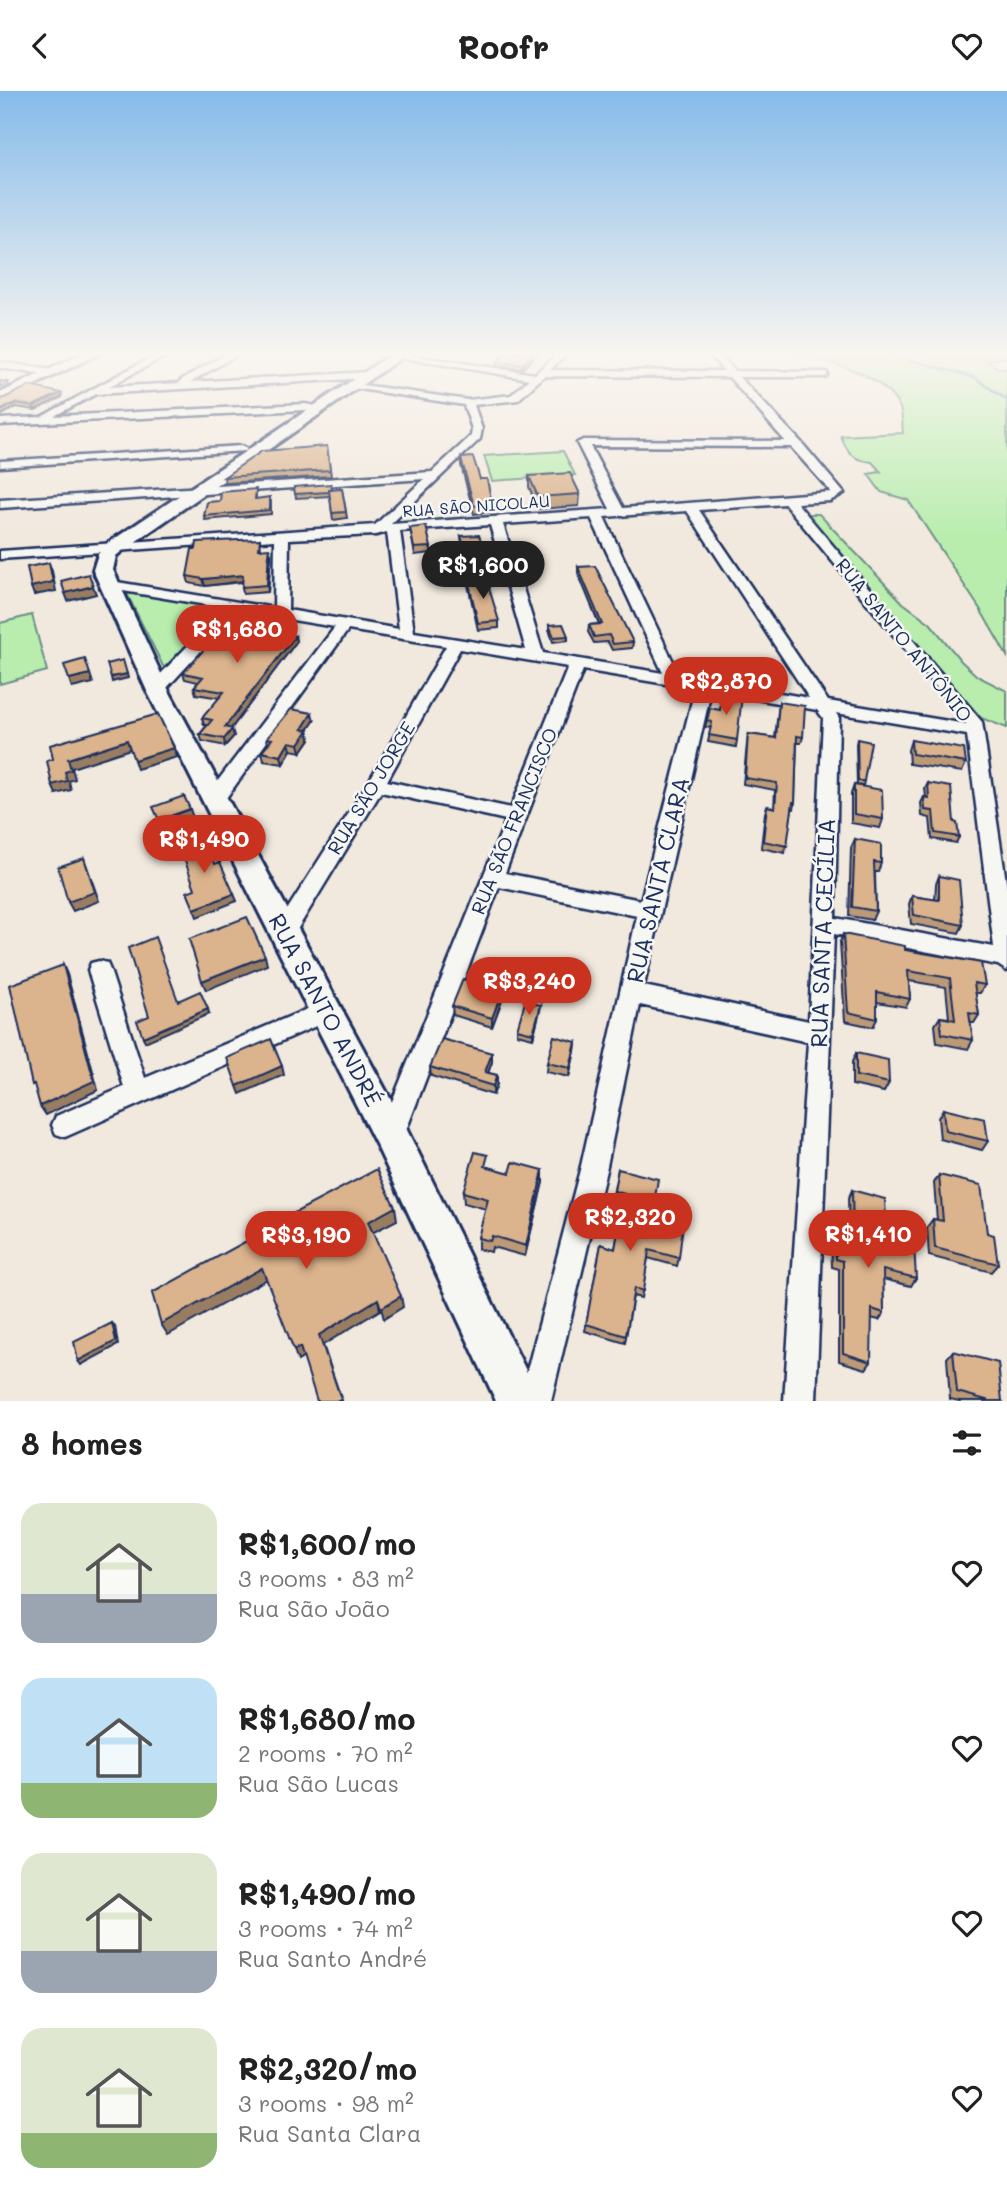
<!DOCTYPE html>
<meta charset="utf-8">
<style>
body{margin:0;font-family:Mali,sans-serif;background:#f6f6f6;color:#222;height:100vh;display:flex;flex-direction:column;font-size:26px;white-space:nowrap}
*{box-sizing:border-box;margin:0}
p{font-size:23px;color:#767676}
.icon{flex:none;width:38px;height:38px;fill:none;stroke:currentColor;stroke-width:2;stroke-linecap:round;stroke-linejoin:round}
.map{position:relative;height:1310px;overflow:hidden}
.panel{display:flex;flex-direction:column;background:#fff;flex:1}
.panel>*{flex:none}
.price{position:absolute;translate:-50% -60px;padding:0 16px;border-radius:24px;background:#c8321e;color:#fff;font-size:23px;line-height:46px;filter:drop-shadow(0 2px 4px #0008)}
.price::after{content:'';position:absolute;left:50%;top:42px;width:21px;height:16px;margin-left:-10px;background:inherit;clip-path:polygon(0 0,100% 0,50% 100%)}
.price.on{background:#222;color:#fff}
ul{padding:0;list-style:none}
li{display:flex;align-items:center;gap:21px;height:175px;padding:0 21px}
li span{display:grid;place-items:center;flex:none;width:196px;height:140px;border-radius:21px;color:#555}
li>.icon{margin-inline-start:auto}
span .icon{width:84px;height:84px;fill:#fffc;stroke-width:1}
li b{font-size:30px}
h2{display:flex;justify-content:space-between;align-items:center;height:84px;padding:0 21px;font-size:30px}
header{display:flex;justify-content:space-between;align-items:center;height:91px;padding:0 21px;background:#fff;font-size:32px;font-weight:700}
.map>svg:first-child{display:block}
.green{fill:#b9edae;stroke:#6a8e86;stroke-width:2}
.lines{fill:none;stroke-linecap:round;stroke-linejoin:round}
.stream{stroke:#6289b4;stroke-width:2.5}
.street-casing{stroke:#1b2f5e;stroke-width:5}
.secondary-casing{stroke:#1b2f5e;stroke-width:6}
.street{fill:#f6f6f2;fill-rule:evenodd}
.secondary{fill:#f6f6f2;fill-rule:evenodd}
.wall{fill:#bc9a78;stroke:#1b2f5e;stroke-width:2}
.shaded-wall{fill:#997d62;stroke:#1b2f5e;stroke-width:2}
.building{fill:#dbb38c;stroke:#1b2f5e;stroke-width:2}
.labels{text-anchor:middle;stroke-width:5;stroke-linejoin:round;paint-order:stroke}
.far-street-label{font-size:16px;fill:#1b2f5e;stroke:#f6f6f2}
.street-label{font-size:19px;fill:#1b2f5e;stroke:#f6f6f2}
.near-street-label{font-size:23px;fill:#1b2f5e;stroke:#f6f6f2}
</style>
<header><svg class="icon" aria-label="back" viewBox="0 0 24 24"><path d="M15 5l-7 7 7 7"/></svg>Roofr<svg class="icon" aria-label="heart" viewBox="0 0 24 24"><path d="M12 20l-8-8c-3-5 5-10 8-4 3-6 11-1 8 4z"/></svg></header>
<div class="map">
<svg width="1007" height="1310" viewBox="0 0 1007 1310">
<rect width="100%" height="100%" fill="#f1e9de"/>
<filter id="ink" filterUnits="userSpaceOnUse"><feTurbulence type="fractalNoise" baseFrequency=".0143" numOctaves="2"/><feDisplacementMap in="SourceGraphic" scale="14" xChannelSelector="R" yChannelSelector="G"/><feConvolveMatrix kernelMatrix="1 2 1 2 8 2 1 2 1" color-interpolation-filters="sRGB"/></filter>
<g filter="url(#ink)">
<!-- green -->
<path class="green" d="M792,262H1007V267L985,269L998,277L1007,278V565L980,518L908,409L881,401L868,383L881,381L872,371C853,369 847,362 841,345L903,342C902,334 903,321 899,315C878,279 829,271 792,262Z
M563,360L575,384L492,390L484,365Z
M807,423H819L903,512L930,532L961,570L977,585L1007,600V637L981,627Z
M126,501L225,518L166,581Z
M32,524L47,580L0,593V532Z"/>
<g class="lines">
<!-- stream -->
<path class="stream" d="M883,262L974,286L1007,309"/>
<defs>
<path id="street" d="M159,262H171L108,296L180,292L181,289L228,262H240L190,291L369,281L374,284L369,287L96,303L54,325L305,313L320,316L321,318L316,321L305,319L0,334V328L41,326Z
M373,262H397L535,283L558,262H568L550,279L724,280L708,262H718L734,280L827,281V285L824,286H739L801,351L844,402L830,410L797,412L982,631L1007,797V880L998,874L834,843L816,1310H784L808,951L640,914L607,1075L551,1310H519L581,1075L637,825L499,796L404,1045L400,1054L391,1057L382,1054L378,1045L506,729L381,701L292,847L284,850L276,847L273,841L368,692L446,555L348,539L221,714H207L205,709L207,704L335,536L238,520L164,600H152L150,596L152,592L224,517L111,498L104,494L111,490L274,517L275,449L0,468V460L375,434L424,388L0,417V409L432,381L471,345L472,338L464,314L353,297L348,294L349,292L468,309L511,304L529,288ZM544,285L729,286L785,350L583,349L577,352L610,418L391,433L480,348L482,338L474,314L518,309ZM590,355L791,356L831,401L623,417ZM785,413L966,632V633L828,610L699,419ZM687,420L809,607L680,585L604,426ZM591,427L663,582L543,562L503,433ZM490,434L526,559L414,541L400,440ZM387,441L399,538L288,519L289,448L376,444ZM460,558L568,576L511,717L387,690ZM583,579L695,598L641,809L505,782ZM711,600L817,619L823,627L809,930L644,895ZM836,622L967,644L994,856L835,827L839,627Z
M0,271L52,279L57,282L52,285L0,277Z
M241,355L247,358L245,360L0,376V370Z
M99,870L107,872L110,879L145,987L326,910L334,913L338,920L334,927L65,1046L56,1043L52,1034L56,1025L124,996L88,879L91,872Z"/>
<path id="secondary" d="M84,262H100L0,311V302Z
M393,262H408L122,460L116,465L113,479L169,600L404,1033L541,1310H496L378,1057L147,600L93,479L98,463L108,452Z"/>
</defs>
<!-- street casing -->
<use href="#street" class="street-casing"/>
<!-- secondary casing -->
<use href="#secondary" class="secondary-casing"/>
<!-- street -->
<use href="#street" class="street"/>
<!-- secondary -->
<use href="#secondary" class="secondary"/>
</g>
<!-- wall -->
<path class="wall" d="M494,262H538L522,278L497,275V271L504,264Z
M61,302L62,306L35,319L16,316L0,309Z
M327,355L331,385L225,392L224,386Z
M461,367L480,388L492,413V421L474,423L461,374Z
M529,385L580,403L579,415L538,418L529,396Z
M294,396L332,399L342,398L347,427L333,429L330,405L296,407Z
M256,402V408L271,410V423L205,429L204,425L220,410Z
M410,437L431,456V462L415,464Z
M461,445L488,470V477L475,478L471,466L467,467L462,452Z
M260,448L261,458L271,464L268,501L243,503L242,496V491L205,495L189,492L187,485Z
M578,476L633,551L632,557L612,559L608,551L594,552L588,541L589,534L599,533L578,482Z
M468,488L499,530V537L478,539L468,494Z
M283,533L276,542L295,545L296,551L231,638L234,645L225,655L202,650L200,643L207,634H204L202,627L220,607L196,603L194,596L198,591L185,588L183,582Z
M549,534L568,545V549L553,551L549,538Z
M779,611L803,646L801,652H797L795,711L794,718H792L785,762L761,757L765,722L767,715L774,717L775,699L743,693L748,643L775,647Z
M710,617L737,649L736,656L708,651L711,637L705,636Z
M314,630L308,639L310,648L301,661L291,659L283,673L264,670L262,661L268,653L267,647Z
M857,648L864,690L863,695L857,694L883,728L880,737L851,732V703L854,694H857L856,653Z
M911,649L966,672L962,681L909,673L908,659Z
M928,692L954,731L959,746L956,752L932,748L930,727L922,725L921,712L924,706H926L925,698Z
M855,748L881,772L878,781H875L876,820L872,829L849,825L851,757Z
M939,785L963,834L959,842L911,833L909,813L912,805L935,809L936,793Z
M843,843L905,859L985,894L980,902H975L979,924L974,932H970L973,949L968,958L937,952L935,934L940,926L949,927L946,896L909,890L910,908L906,916L877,911V928L873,936L845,930L840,851Z
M502,900V909L492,936L453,924L452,915Z
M541,914L540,919L533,947L517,943V938Z
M576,951L575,960L569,986L546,981L547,972Z
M492,962V971L488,982L497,984V993L493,1004L431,985L430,976Z
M856,962L889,992L884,1001L852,994V971Z
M943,1018L988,1050L982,1059L940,1048L938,1027Z
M488,1076L543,1091L525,1165L492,1156L491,1161L478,1158V1147L486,1118L464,1112L463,1101Z
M618,1078L652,1125L679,1167L677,1175L648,1167L641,1207L633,1205L625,1252L585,1240L601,1153L615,1158L623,1112L612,1109Z
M939,1084L987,1142L998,1173L991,1181L929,1165L927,1136L933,1128L937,1129L934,1092Z
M852,1099L916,1187L911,1195L883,1188L884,1222L879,1229L871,1227V1271L866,1278L839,1270V1178L832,1176L831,1144L835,1136L849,1139L848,1108Z
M953,1260L1002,1310H959L950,1308L947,1267Z"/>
<!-- shaded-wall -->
<path class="shaded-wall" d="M534,262H538L522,278V274Z
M8,291L9,295L0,300V296Z
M61,302L62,306L35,319L33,315Z
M15,312L16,316L0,325V320Z
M269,457L271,464L268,501L267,494Z
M49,472L52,480L56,500L34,504L31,496Z
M243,484L244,490L205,495L203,488Z
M93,495L96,503L68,510L65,502Z
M282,526L283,533L271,548L270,542Z
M295,545L296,551L227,643L225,636Z
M90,583L93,592L72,597L69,588Z
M127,583L128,587L112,591L111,586Z
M312,622L314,630L303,646L302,638Z
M232,638L234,645L225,655L224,648Z
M308,639L310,648L301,661L299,653Z
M127,649L130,658L72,677L75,688L69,690L71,699L56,703L52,694L65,681L68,668Z
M289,651L291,659L283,673L281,665Z
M174,657L177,666L137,678L134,669Z
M190,718L193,727L162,738L159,729Z
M84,767L99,810L73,820L68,811Z
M234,803L237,810L197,826L194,818Z
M265,865L267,874L206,899L202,890Z
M63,874L67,883L98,999L46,1024L40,1015Z
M502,900V909L492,936V927Z
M541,914L540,919L533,947V942Z
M208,918L209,923L145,951L143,946Z
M576,951L575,960L569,986L570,977Z
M492,962V971L485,990V981Z
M282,975L284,984L240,1003L237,995Z
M497,984V993L493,1004V995Z
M543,1079V1091L525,1165L526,1155Z
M395,1116L397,1129L370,1143L368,1131Z
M262,1177L267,1188L168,1244L161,1233Z
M401,1205L403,1216L384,1228L381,1217Z
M378,1208L380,1219L323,1254L342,1310H339L319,1244Z
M112,1232L115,1235L118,1254L81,1274L78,1270Z
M300,1256L304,1266L298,1270L294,1259Z"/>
<!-- building -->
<path class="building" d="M506,262H534L522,274L497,271Z
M0,290L8,291L0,296Z
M29,295L61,302L33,315L15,312L0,320V309Z
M327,355L330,379L224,386L262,360Z
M473,366L480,388H487L492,413L474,415L461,367Z
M570,382L580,403L538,406L529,385Z
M331,393L332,399H329V401L295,403L294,396Z
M256,398L255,408L270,406V419L204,425L207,411L220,410L221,401Z
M342,398L346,421L332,422L329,399Z
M426,435L431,456L414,457L410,437Z
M479,444L488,470L475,472L471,460H466L461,445Z
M260,448L259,458L269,457L267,494L242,496L243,484L203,488L187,485L192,458H196L197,451Z
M49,472L53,491L31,496L27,476Z
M595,475L633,551L613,553L609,544L594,546L589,534L602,533L578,476Z
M89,483L93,495L65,502L61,490Z
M486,487L499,530L478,532L468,488Z
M238,520L282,526L270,542L295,545L225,636L232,638L224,648L200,643L212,629L202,627L224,601L194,596L203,586L183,582Z
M563,533L568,545L554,546L549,534Z
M85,568L90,583L69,588L64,574Z
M123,569L127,583L111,586L107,573Z
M722,601L742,604L737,649L709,644L712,631L707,630L710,617L720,619Z
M779,611L805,615L803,646L797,645L795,711H793L787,755L763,750L767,715L775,717L777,692L745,687L748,643L776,647Z
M291,618L312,622L302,638L308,639L299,653L289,651L281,665L262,661L272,648L267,647Z
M158,623L174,657L134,669L127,649L68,668L71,679L65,681L67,690L52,694L47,670L53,668L50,654Z
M857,648L871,651L864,690H858Z
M911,649L964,658L966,672L912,663Z
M928,692L951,696L954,731L957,732L959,746L935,742L933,720L925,719L924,706L929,707Z
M854,694L882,699L883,728L854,723Z
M184,705L190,718L159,729L153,716Z
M191,745L196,759L208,755L215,773L220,771L234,803L194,818L187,801L195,798L178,750Z
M855,748L881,753V772L874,771L876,820L852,816Z
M84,767L95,801L68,811L58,776Z
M939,785L959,789L963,834L914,824L912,805L939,809Z
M247,826L265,865L202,890L189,848Z
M843,843L905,855V859L981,872L985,894L974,892L979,924L969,922L973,949L942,943L940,926L955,929L950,887L908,880L910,908L877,901V928L848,921Z
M155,846L178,910L200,900L208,918L143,946L137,930L149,925L128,857Z
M63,874L94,990L40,1015L34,993L32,994L10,894Z
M463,888L502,900L492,927L452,915Z
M525,911L541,914L533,942L517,938Z
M554,945L576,951L570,977L547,972Z
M271,948L282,975L237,995L227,967Z
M442,948L492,962L485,981L497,984L493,995L430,976Z
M856,962L888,969L889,992L856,985Z
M943,1018L985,1028L988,1050L945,1040Z
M475,1061L488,1064L485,1075L510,1082L513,1071L543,1079L526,1155L492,1145L490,1150L478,1147L488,1108L463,1101Z
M377,1078L395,1116L368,1131L401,1205L381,1217L378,1208L319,1244L341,1308L339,1310H317L300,1256L294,1259L262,1177L161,1233L152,1202L252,1147L251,1145Z
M618,1078L658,1088L652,1125L683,1133L679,1167L649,1159L643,1200L634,1197L626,1245L586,1233L601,1153L615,1158L625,1103L614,1100Z
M939,1084L981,1094L987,1142L994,1144L998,1173L935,1157L933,1128L943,1130Z
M852,1099L885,1108L887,1148L914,1154L916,1187L883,1179L884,1222L872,1218L871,1271L843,1262V1170L836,1168L835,1136L853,1140Z
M112,1232L116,1250L78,1270L74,1251Z
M953,1260L998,1272L1002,1310H990L957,1301Z"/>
</g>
<!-- sky -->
<linearGradient id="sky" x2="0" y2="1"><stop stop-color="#85bbea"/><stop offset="0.59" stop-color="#f9f5f0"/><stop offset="1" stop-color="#f9f5f0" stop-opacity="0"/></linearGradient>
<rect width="1007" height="445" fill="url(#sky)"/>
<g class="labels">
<!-- far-street labels -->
<g class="far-street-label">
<text transform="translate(476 415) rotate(-4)" y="6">RUA SÃO NICOLAU</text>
</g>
<!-- street labels -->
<g class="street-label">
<text transform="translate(904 549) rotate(51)" y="7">RUA SANTO ANTÔNIO</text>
<text transform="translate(371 697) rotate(-59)" y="7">RUA SÃO JORGE</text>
<text transform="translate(514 730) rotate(-68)" y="7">RUA SÃO FRANCISCO</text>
</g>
<!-- near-street labels -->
<g class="near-street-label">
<text transform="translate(658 789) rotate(-77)" y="8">RUA SANTA CLARA</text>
<text transform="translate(823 842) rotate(-88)" y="8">RUA SANTA CECÍLIA</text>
<text transform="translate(325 919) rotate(62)" y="8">RUA SANTO ANDRÉ</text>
</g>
</g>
</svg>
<b class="price on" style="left:483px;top:510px">R$1,600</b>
<b class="price" style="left:237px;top:574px">R$1,680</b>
<b class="price" style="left:726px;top:626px">R$2,870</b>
<b class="price" style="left:204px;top:784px">R$1,490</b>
<b class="price" style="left:529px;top:926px">R$3,240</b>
<b class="price" style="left:630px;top:1162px">R$2,320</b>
<b class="price" style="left:868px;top:1179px">R$1,410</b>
<b class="price" style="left:306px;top:1180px">R$3,190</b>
</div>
<section class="panel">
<h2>8 homes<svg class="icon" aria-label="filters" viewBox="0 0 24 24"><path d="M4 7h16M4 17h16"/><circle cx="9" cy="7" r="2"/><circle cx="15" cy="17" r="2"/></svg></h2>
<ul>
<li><span style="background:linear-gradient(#dfe7d0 65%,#9aa5b1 0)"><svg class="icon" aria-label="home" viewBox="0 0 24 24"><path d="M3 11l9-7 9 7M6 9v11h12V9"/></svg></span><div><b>R$1,600/mo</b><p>3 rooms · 83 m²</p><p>Rua São João</p></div><svg class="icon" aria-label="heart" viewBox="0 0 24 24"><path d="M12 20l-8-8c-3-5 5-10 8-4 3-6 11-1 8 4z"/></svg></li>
<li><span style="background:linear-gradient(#bfe0f5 75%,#8fb573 0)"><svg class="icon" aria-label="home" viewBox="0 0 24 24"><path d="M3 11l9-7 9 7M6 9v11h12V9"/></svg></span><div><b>R$1,680/mo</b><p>2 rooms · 70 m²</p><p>Rua São Lucas</p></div><svg class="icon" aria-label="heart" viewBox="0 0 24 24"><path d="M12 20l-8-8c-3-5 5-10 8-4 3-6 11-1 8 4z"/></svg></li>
<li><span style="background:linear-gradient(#dfe7d0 70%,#9aa5b1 0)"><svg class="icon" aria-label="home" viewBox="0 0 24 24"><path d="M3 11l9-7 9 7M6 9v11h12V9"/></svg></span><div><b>R$1,490/mo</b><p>3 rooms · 74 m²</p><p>Rua Santo André</p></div><svg class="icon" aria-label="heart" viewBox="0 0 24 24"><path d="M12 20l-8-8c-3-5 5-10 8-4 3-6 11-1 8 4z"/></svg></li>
<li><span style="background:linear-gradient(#dfe7d0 75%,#8fb573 0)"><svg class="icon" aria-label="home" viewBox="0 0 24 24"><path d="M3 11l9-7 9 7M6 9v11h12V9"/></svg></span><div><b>R$2,320/mo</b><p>3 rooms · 98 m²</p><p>Rua Santa Clara</p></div><svg class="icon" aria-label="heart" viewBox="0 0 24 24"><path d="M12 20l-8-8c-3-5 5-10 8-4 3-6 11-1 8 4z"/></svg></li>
</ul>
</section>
